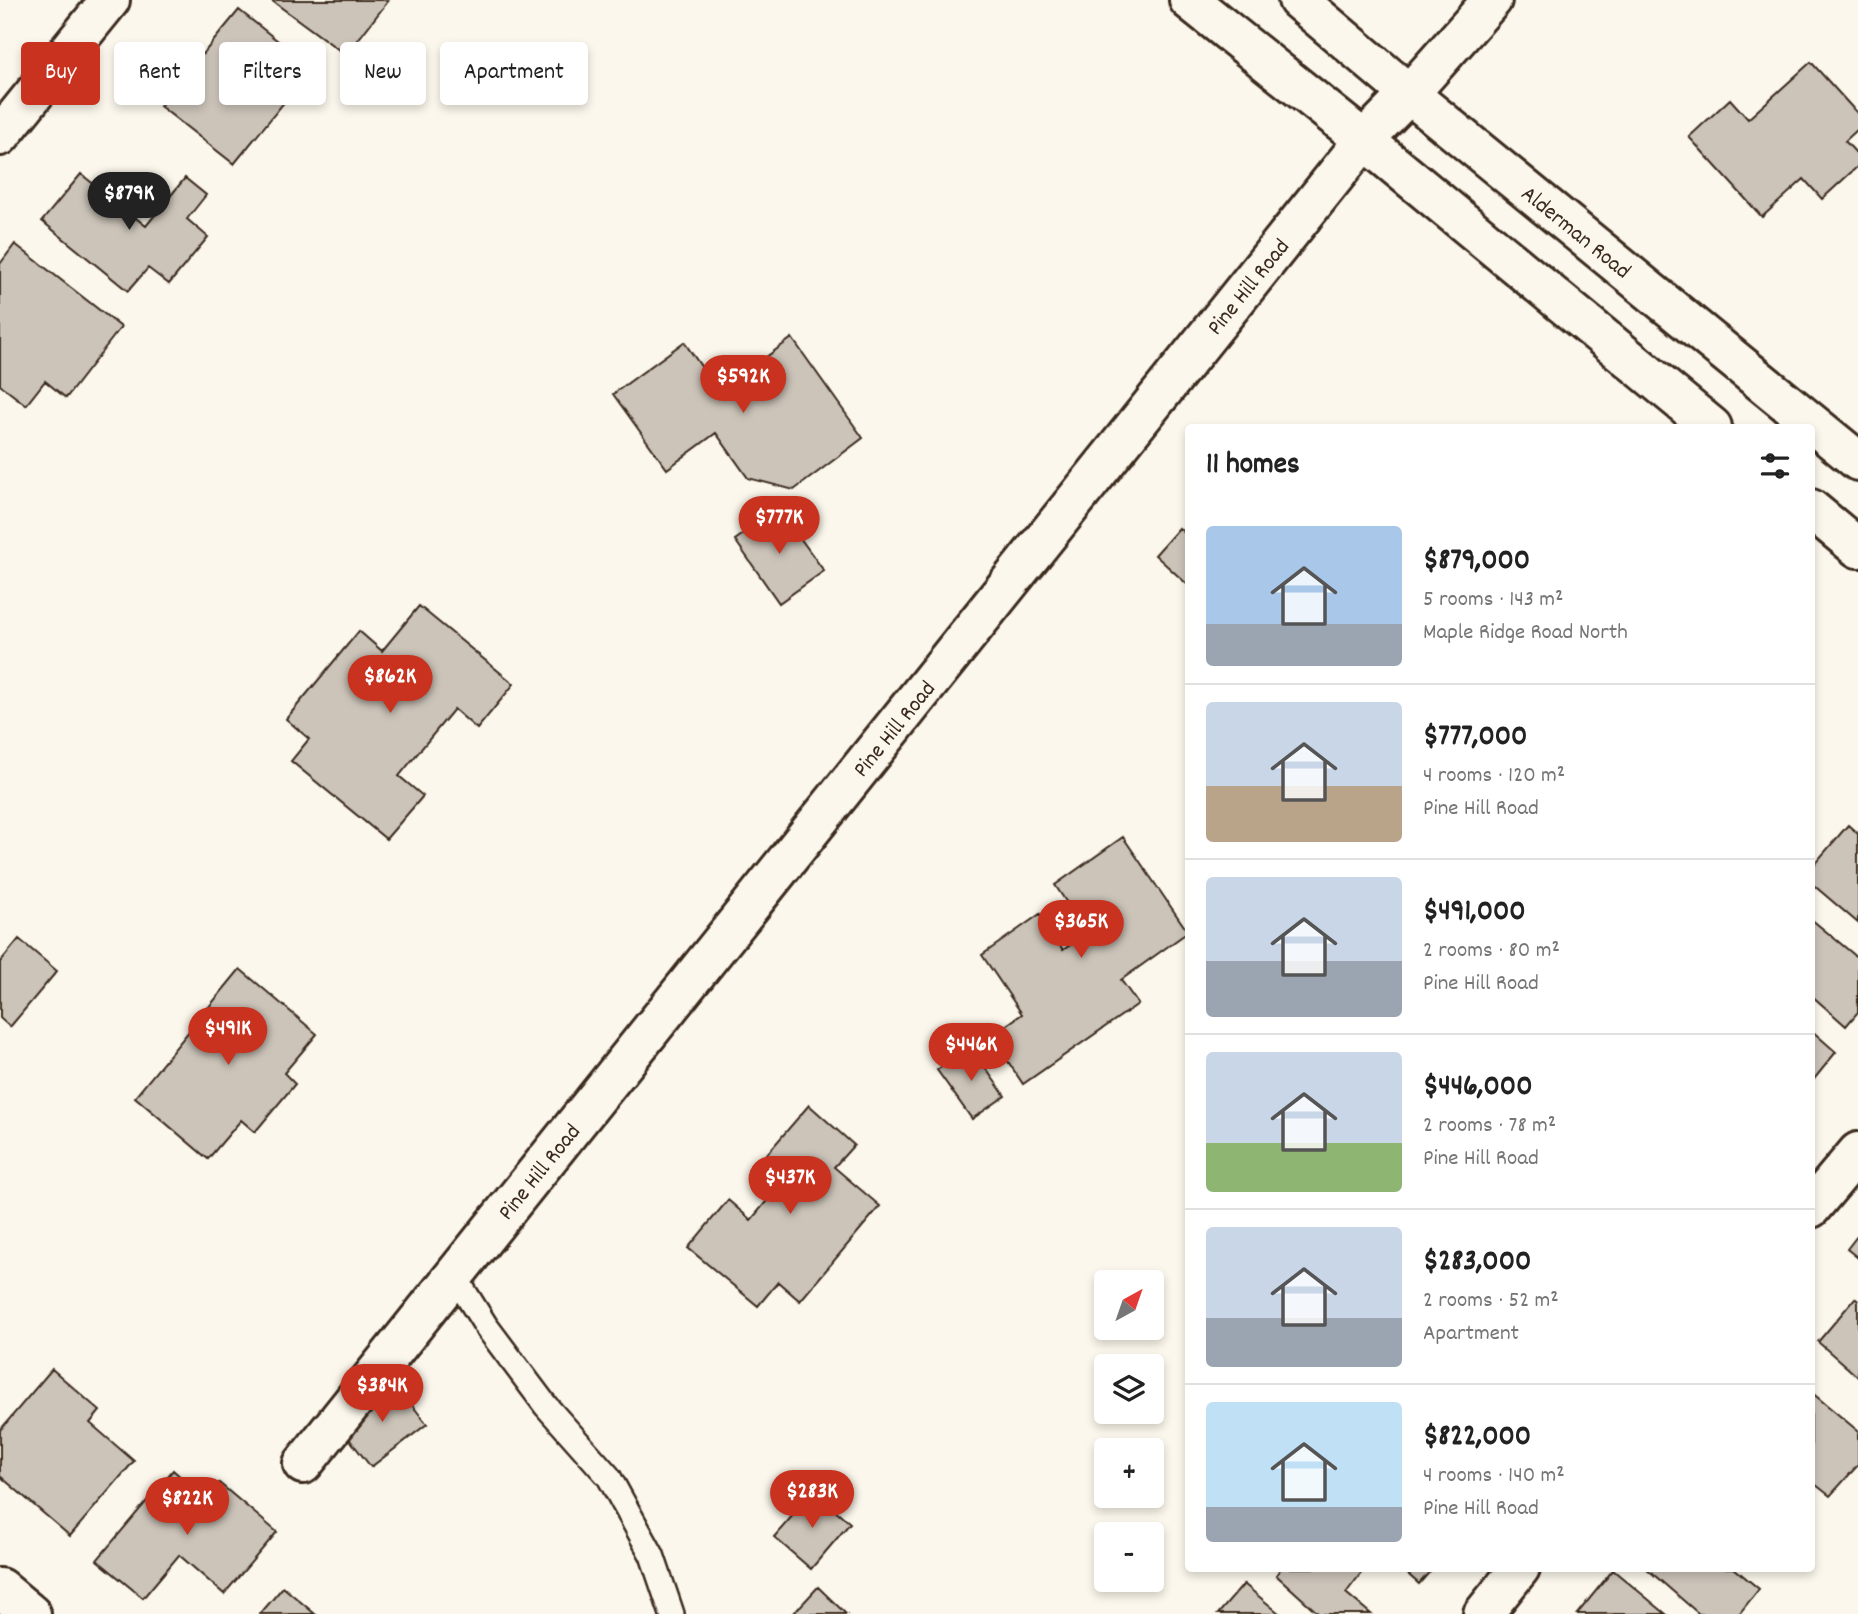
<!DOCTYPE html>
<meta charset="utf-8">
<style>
body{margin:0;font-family:Dekko,sans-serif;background:#f6f6f6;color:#222;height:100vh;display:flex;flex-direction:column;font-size:26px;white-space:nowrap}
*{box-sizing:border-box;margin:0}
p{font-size:23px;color:#767676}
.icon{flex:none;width:38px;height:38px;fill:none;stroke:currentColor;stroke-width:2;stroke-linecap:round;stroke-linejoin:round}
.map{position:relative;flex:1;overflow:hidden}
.side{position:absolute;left:1185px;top:424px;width:630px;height:1148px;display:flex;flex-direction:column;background:#fff;border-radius:7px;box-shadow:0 4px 10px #0003}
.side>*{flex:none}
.top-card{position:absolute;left:21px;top:42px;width:665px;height:63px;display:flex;gap:14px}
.needle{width:46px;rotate:40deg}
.buttons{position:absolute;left:1094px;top:1270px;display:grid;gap:14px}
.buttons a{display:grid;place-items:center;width:70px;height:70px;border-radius:7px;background:#fff;box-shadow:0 4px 10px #0003;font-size:35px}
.price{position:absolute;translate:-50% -60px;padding:0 16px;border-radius:24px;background:#c8321e;color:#fff;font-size:23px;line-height:46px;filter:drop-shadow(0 2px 4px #0008)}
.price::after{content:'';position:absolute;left:50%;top:42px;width:21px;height:16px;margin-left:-10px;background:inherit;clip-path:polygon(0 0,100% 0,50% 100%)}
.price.active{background:#222;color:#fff}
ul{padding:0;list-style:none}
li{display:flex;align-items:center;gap:21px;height:175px;padding:0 21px}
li+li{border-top:2px solid #e0e0e0}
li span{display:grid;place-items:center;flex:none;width:196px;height:140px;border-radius:7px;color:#555}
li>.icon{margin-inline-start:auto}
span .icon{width:84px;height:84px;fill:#fffc;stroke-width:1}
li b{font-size:30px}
h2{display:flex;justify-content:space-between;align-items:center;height:84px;padding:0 21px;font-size:30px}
.tag{padding:0 24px;border-radius:7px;background:#fff;box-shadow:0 4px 10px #0003;font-size:24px;line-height:63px}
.tag.active{background:#c8321e;color:#fff}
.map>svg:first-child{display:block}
.building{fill:#ccc4b9;stroke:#3b2a1e;stroke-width:2}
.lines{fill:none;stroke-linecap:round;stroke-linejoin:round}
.lane-casing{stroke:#3b2a1e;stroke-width:28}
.street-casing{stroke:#3b2a1e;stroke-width:44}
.secondary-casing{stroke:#3b2a1e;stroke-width:44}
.lane{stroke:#fbf7ec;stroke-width:23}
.street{stroke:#fbf7ec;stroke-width:38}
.secondary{stroke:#fbf7ec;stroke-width:38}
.labels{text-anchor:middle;stroke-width:7;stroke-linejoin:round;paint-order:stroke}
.street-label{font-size:23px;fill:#3b2a1e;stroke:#fbf7ec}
</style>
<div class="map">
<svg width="1858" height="1614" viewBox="0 0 1858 1614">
<rect width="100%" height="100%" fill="#fbf7ec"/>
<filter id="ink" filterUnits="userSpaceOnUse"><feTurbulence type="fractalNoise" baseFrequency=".0143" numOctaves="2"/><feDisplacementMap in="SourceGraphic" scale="14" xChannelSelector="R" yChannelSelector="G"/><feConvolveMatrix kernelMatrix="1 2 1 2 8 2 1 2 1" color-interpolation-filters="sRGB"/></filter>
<g filter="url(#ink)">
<!-- building -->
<path class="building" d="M271,0H389L346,55Z
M239,10L312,68L234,164L160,106Z
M1811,62L1858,114V129L1845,141L1858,155V166L1822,199L1804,179L1762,217L1689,137L1730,99L1748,119Z
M81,174L146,226L185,178L206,195L187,219L208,237L169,284L148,268L128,291L42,221Z
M15,244L121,327L66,398L45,381L26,405L0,385V264Z
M792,338L863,438L794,490L748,478L716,433L667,469L613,394L684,342L719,392Z
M779,509L824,571L779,603L735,540Z
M1179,528L1188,536V585L1155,555Z
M419,606L514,684L477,729L454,709L399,776L423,796L386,839L291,761L309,739L286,719L359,631L382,651Z
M1848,825L1858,834V923L1811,883V868Z
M1123,837L1188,932L1121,980L1138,1004L1023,1084L991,1036L1022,1014L982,955L1040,914L1063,950L1087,933L1055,885Z
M1811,919L1858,958V1012L1846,1026L1811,995Z
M19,939L57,971L10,1027L0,1018V962Z
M240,969L317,1034L284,1073L295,1084L255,1132L241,1120L208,1159L135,1097Z
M1811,1030L1836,1052L1811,1083Z
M970,1046L1005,1096L972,1119L937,1070Z
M809,1105L854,1145L834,1167L880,1206L800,1301L778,1282L758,1306L688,1248L728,1200L751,1220L771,1196L748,1176Z
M1858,1235V1258L1847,1249Z
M1855,1298L1858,1301V1377L1818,1342Z
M52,1369L100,1411L90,1423L134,1461L70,1536L0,1476V1430Z
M392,1380L427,1424L371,1467L337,1423Z
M1811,1392L1858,1431V1465L1830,1496L1811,1481Z
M173,1470L205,1499L219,1483L277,1532L224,1594L179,1555L143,1598L97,1560Z
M814,1491L850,1523L811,1569L774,1537Z
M1281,1568H1365L1346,1593L1371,1614H1319L1276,1575Z
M1401,1568H1433L1419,1584Z
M1646,1568H1734L1759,1589L1739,1614H1699Z
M1613,1570L1666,1614H1577Z
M1244,1584L1280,1614H1218Z
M283,1587L315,1614H260Z
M818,1587L846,1614H793Z"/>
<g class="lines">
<defs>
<path id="lane" d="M454,1275L486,1326L546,1406L609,1477L652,1555L672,1614"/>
<path id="street" d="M0,136L110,0
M1811,1208L1858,1152
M303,1464L1364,140L1409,94L1492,0
M0,1588L31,1614
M1483,1614L1520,1568"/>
<path id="secondary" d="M1189,0L1364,140L1712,427
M1298,0L1409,94L1858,461
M1811,509L1858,548"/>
</defs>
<!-- lane casing -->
<use href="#lane" class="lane-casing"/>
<!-- street casing -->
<use href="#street" class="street-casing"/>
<!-- secondary casing -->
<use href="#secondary" class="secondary-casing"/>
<!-- lane -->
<use href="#lane" class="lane"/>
<!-- street -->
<use href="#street" class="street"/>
<!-- secondary -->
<use href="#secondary" class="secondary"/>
</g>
</g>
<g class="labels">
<!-- street labels -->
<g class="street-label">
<text transform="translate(1577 231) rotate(39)" y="8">Alderman Road</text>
<text transform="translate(1247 286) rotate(-51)" y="8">Pine Hill Road</text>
<text transform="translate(893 728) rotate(-51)" y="8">Pine Hill Road</text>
<text transform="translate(538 1171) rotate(-51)" y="8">Pine Hill Road</text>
</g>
</g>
</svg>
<div class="buttons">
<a><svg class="needle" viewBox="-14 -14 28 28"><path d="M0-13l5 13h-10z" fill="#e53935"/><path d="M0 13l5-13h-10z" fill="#767676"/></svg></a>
<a><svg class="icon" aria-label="layers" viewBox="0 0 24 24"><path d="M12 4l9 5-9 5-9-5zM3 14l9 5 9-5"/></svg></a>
<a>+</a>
<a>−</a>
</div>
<b class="price active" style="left:129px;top:232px">$879K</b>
<b class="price" style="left:743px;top:415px">$592K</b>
<b class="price" style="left:779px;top:556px">$777K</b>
<b class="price" style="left:390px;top:715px">$862K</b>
<b class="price" style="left:1081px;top:960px">$365K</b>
<b class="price" style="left:228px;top:1067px">$491K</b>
<b class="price" style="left:971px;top:1083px">$446K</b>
<b class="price" style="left:790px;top:1216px">$437K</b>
<b class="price" style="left:382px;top:1424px">$384K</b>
<b class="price" style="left:812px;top:1530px">$283K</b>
<b class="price" style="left:187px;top:1537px">$822K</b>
<div class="top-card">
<a class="tag active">Buy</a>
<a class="tag">Rent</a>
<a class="tag">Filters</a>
<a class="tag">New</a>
<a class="tag">Apartment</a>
</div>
<section class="side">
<h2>11 homes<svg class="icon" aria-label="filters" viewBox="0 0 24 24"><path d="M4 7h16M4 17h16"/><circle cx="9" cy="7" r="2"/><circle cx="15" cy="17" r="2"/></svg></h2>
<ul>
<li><span style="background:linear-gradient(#a9c7e8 70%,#9aa5b1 0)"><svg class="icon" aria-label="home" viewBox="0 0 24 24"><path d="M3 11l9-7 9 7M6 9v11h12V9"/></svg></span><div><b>$879,000</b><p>5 rooms · 143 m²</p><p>Maple Ridge Road North</p></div></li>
<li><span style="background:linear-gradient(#c9d6e8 60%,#b9a48a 0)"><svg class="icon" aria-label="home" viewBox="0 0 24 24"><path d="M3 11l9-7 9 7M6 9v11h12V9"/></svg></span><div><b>$777,000</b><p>4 rooms · 120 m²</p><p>Pine Hill Road</p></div></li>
<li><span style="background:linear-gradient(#c9d6e8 60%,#9aa5b1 0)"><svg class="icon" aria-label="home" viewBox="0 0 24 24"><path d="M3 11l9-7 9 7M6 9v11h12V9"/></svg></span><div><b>$491,000</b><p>2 rooms · 80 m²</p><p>Pine Hill Road</p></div></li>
<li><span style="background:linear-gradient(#c9d6e8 65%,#8fb573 0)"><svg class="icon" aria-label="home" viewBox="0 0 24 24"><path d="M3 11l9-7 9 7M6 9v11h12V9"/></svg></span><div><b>$446,000</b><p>2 rooms · 78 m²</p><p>Pine Hill Road</p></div></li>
<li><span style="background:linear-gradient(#c9d6e8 65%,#9aa5b1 0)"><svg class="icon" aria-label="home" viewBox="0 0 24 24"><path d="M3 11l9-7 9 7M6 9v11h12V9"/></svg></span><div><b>$283,000</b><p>2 rooms · 52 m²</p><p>Apartment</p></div></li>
<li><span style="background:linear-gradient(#bfe0f5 75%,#9aa5b1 0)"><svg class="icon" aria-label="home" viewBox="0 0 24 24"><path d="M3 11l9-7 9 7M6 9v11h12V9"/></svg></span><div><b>$822,000</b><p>4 rooms · 140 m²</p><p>Pine Hill Road</p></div></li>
</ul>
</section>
</div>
